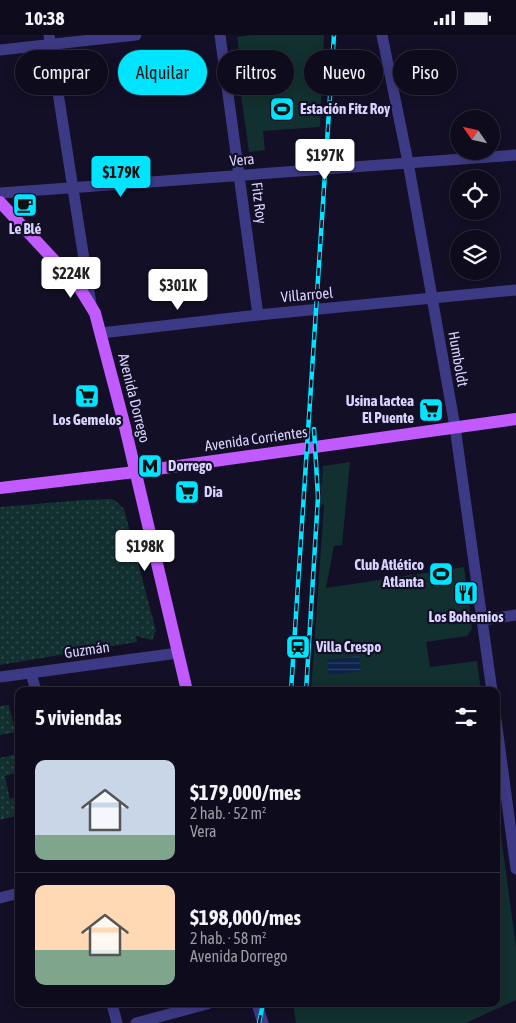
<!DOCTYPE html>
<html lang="es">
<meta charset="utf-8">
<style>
body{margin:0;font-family:"Asap Condensed",sans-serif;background:#171425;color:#f1f3f6;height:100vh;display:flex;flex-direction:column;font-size:19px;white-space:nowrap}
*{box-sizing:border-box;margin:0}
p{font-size:16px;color:#9b9ba3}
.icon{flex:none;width:28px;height:28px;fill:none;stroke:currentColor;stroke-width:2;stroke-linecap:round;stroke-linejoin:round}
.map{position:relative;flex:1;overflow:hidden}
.side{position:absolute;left:15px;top:652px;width:485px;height:320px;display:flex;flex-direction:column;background:#0e0b1c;border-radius:10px;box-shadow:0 2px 12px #0003,0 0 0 1px #2e2b3b}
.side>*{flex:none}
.hud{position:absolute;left:15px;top:15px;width:486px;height:45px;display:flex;gap:10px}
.needle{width:32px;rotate:304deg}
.tools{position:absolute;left:450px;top:75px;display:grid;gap:10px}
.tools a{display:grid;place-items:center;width:50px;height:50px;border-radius:50%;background:#0e0b1c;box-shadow:0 2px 12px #0003,0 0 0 1px #2e2b3b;font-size:25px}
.price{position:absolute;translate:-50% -42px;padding:0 11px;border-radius:5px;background:#fff;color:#222;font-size:16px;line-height:32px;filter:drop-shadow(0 1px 2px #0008)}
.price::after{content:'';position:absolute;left:50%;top:30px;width:15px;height:11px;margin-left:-8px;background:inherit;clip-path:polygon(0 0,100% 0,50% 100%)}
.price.on{background:#00e5ff;color:#111}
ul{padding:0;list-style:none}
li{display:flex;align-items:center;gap:15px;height:125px;padding:0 20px}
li+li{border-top:1px solid #2e2b3b}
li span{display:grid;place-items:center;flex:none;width:140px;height:100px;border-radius:10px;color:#555}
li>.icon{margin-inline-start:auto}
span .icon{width:60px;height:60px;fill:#fffc;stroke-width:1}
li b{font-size:21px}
h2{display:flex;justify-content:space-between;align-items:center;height:60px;padding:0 20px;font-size:21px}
.tag{padding:0 18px;border-radius:22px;background:#0e0b1c;box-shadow:0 2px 12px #0003,0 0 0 1px #2e2b3b;font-size:18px;line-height:45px}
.tag.on{background:#00e5ff;color:#111}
.status{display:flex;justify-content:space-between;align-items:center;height:35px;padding:0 25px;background:#0e0b1c;direction:ltr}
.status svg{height:14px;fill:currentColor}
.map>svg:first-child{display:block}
.green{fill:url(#green-dots)}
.pitch{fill:#12302f}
.water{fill:url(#water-rules)}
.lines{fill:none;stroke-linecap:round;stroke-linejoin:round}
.minor{stroke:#3d3a85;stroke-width:11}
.major{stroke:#c25bff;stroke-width:12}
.rail-casing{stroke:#00e5ff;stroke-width:4.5}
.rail{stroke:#130f26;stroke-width:2.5;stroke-dasharray:8;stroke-linecap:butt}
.labels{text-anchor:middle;stroke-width:4.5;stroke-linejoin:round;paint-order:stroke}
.poi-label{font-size:15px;font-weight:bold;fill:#d9d4ff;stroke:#130f26;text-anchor:start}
.street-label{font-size:15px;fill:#d9d4ff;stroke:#130f26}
</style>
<div class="status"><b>10:38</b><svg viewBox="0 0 49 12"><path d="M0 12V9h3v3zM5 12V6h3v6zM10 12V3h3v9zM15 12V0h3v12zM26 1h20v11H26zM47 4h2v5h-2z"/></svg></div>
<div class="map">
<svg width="516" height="988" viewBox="0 0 516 988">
<defs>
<pattern id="green-dots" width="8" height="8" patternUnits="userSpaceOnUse" patternTransform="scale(1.25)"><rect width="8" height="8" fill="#12302f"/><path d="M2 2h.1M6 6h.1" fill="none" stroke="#344d4e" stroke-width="1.8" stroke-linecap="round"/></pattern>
<pattern id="water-rules" width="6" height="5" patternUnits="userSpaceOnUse" patternTransform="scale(1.25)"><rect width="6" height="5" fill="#0c2248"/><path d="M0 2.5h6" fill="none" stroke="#2f4163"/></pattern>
</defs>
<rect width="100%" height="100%" fill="#130f26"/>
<!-- green -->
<path class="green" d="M111,464L116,466L124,474L156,596L152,605L136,601L137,607L0,630V472L83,465Z
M9,670L15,697L0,700V671Z
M16,719L19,737L5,741L10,764L19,762V780L0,785V723Z"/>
<!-- pitch -->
<path class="pitch" d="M251,0H324L320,92L263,96L265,115L249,117L236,23L240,22L237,2Z
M350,427L342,510L334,511L326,553L464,532L472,594L467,601L426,607L430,632L477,626L481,656H311L324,470L320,469L323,431Z
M496,763L516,912V965L466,988H296L293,969H496Z"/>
<!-- water -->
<path class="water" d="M359,621L361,636L329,640L327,625Z"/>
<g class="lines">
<!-- minor -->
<path class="minor" d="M49,0L91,269
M220,0L258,280
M382,0L408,127L455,392L492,656
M0,15L136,0
M0,158L516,120
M101,298L258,280L516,255
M483,585L516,580
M31,638L36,656
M0,642L178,618
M496,685L516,834
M0,863L19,858
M112,969L117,988
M257,969L263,988
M136,988L207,969"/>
<!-- major -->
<path class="major" d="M0,167L79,252L95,278L125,392L187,656
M0,453L135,437L516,384"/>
<defs>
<path id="rail" d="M291,656L334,0
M306,656L318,462L314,394
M259,988L263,969"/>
</defs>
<!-- rail casing -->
<use href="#rail" class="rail-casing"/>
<!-- rail -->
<use href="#rail" class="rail"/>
</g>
<!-- icons -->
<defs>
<symbol id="stadium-square" viewBox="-11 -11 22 22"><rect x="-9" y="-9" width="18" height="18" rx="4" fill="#00e5ff" stroke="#130f26"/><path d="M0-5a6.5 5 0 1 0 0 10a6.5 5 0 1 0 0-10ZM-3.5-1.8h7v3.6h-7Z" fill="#111"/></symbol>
<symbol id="cafe-square" viewBox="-11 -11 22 22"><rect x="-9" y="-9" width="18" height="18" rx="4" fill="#00e5ff" stroke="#130f26"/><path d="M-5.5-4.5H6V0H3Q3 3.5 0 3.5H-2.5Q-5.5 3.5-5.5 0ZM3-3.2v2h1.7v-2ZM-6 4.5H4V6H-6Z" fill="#111"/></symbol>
<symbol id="supermarket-square" viewBox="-11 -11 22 22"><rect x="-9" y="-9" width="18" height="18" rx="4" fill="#00e5ff" stroke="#130f26"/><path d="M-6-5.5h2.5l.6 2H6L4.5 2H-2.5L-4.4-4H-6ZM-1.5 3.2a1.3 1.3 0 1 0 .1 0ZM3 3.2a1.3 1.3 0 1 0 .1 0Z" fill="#111"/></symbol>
<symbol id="metro-square" viewBox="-11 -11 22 22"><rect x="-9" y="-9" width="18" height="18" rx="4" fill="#00e5ff" stroke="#130f26"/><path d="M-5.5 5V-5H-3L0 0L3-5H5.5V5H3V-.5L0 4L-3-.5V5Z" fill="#111"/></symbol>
<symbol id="restaurant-square" viewBox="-11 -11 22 22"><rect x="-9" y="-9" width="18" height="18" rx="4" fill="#00e5ff" stroke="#130f26"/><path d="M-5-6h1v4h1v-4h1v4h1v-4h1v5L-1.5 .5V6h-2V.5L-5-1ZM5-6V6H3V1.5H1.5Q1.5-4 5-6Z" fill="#111"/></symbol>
<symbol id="station-square" viewBox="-11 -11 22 22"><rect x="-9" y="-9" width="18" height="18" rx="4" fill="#00e5ff" stroke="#130f26"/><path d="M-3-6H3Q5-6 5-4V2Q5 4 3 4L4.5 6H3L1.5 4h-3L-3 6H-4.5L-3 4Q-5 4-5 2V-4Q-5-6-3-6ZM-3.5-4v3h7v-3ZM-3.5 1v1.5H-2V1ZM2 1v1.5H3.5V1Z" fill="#111"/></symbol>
</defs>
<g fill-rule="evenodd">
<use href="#stadium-square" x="268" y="60" width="28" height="28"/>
<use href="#cafe-square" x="11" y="156" width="28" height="28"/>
<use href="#supermarket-square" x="73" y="347" width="28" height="28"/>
<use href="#supermarket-square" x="417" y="361" width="28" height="28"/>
<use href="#metro-square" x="136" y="417" width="28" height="28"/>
<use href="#supermarket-square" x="173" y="443" width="28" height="28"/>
<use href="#stadium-square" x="427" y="525" width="28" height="28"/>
<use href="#restaurant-square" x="452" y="544" width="28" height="28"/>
<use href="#station-square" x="284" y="598" width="28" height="28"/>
</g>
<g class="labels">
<!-- poi labels -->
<g class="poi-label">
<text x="300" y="79">Estación Fitz Roy</text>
<text x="25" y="199" text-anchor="middle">Le Blé</text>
<text x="414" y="371" text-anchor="end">Usina lactea<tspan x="414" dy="17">El Puente</tspan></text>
<text x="87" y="390" text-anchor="middle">Los Gemelos</text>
<text x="168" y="436">Dorrego</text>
<text x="204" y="462">Dia</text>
<text x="424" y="535" text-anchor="end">Club Atlético<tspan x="424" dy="17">Atlanta</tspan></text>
<text x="466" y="587" text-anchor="middle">Los Bohemios</text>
<text x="316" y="617">Villa Crespo</text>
</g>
<!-- street labels -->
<g class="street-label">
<text transform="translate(242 125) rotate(-5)" y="5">Vera</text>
<text transform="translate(259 168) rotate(83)" y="5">Fitz Roy</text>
<text transform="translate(307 260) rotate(-5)" y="5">Villarroel</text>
<text transform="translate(458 324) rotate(80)" y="5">Humboldt</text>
<text transform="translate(134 363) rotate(76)" y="5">Avenida Dorrego</text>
<text transform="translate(256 404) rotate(-8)" y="5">Avenida Corrientes</text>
<text transform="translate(87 615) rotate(-8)" y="5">Guzmán</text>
</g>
</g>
</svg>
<div class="tools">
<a><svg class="needle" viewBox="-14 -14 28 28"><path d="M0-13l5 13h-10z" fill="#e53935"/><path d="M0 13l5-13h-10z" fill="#9b9ba3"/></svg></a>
<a><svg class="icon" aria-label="locate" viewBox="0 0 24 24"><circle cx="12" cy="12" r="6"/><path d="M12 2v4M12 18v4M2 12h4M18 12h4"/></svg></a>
<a><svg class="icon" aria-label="layers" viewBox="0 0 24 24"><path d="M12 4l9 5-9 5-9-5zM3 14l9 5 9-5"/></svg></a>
</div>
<b class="price" style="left:325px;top:146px">$197K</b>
<b class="price on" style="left:121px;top:163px">$179K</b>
<b class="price" style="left:71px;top:264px">$224K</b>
<b class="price" style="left:178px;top:276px">$301K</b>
<b class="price" style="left:145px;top:537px">$198K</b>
<div class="hud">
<a class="tag">Comprar</a>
<a class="tag on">Alquilar</a>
<a class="tag">Filtros</a>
<a class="tag">Nuevo</a>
<a class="tag">Piso</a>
</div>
<section class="side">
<h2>5 viviendas<svg class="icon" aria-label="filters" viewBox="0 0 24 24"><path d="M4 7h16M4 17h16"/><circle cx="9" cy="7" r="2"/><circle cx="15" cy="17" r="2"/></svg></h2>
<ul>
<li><span style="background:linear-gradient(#c9d6e8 75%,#7fa58c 0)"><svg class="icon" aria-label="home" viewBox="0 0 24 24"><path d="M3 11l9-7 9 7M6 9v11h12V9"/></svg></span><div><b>$179,000/mes</b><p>2 hab. · 52 m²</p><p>Vera</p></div></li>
<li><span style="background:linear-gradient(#ffd9b3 65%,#7fa58c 0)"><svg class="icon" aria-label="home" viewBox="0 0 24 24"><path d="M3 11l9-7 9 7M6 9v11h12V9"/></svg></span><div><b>$198,000/mes</b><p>2 hab. · 58 m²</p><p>Avenida Dorrego</p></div></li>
</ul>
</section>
</div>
